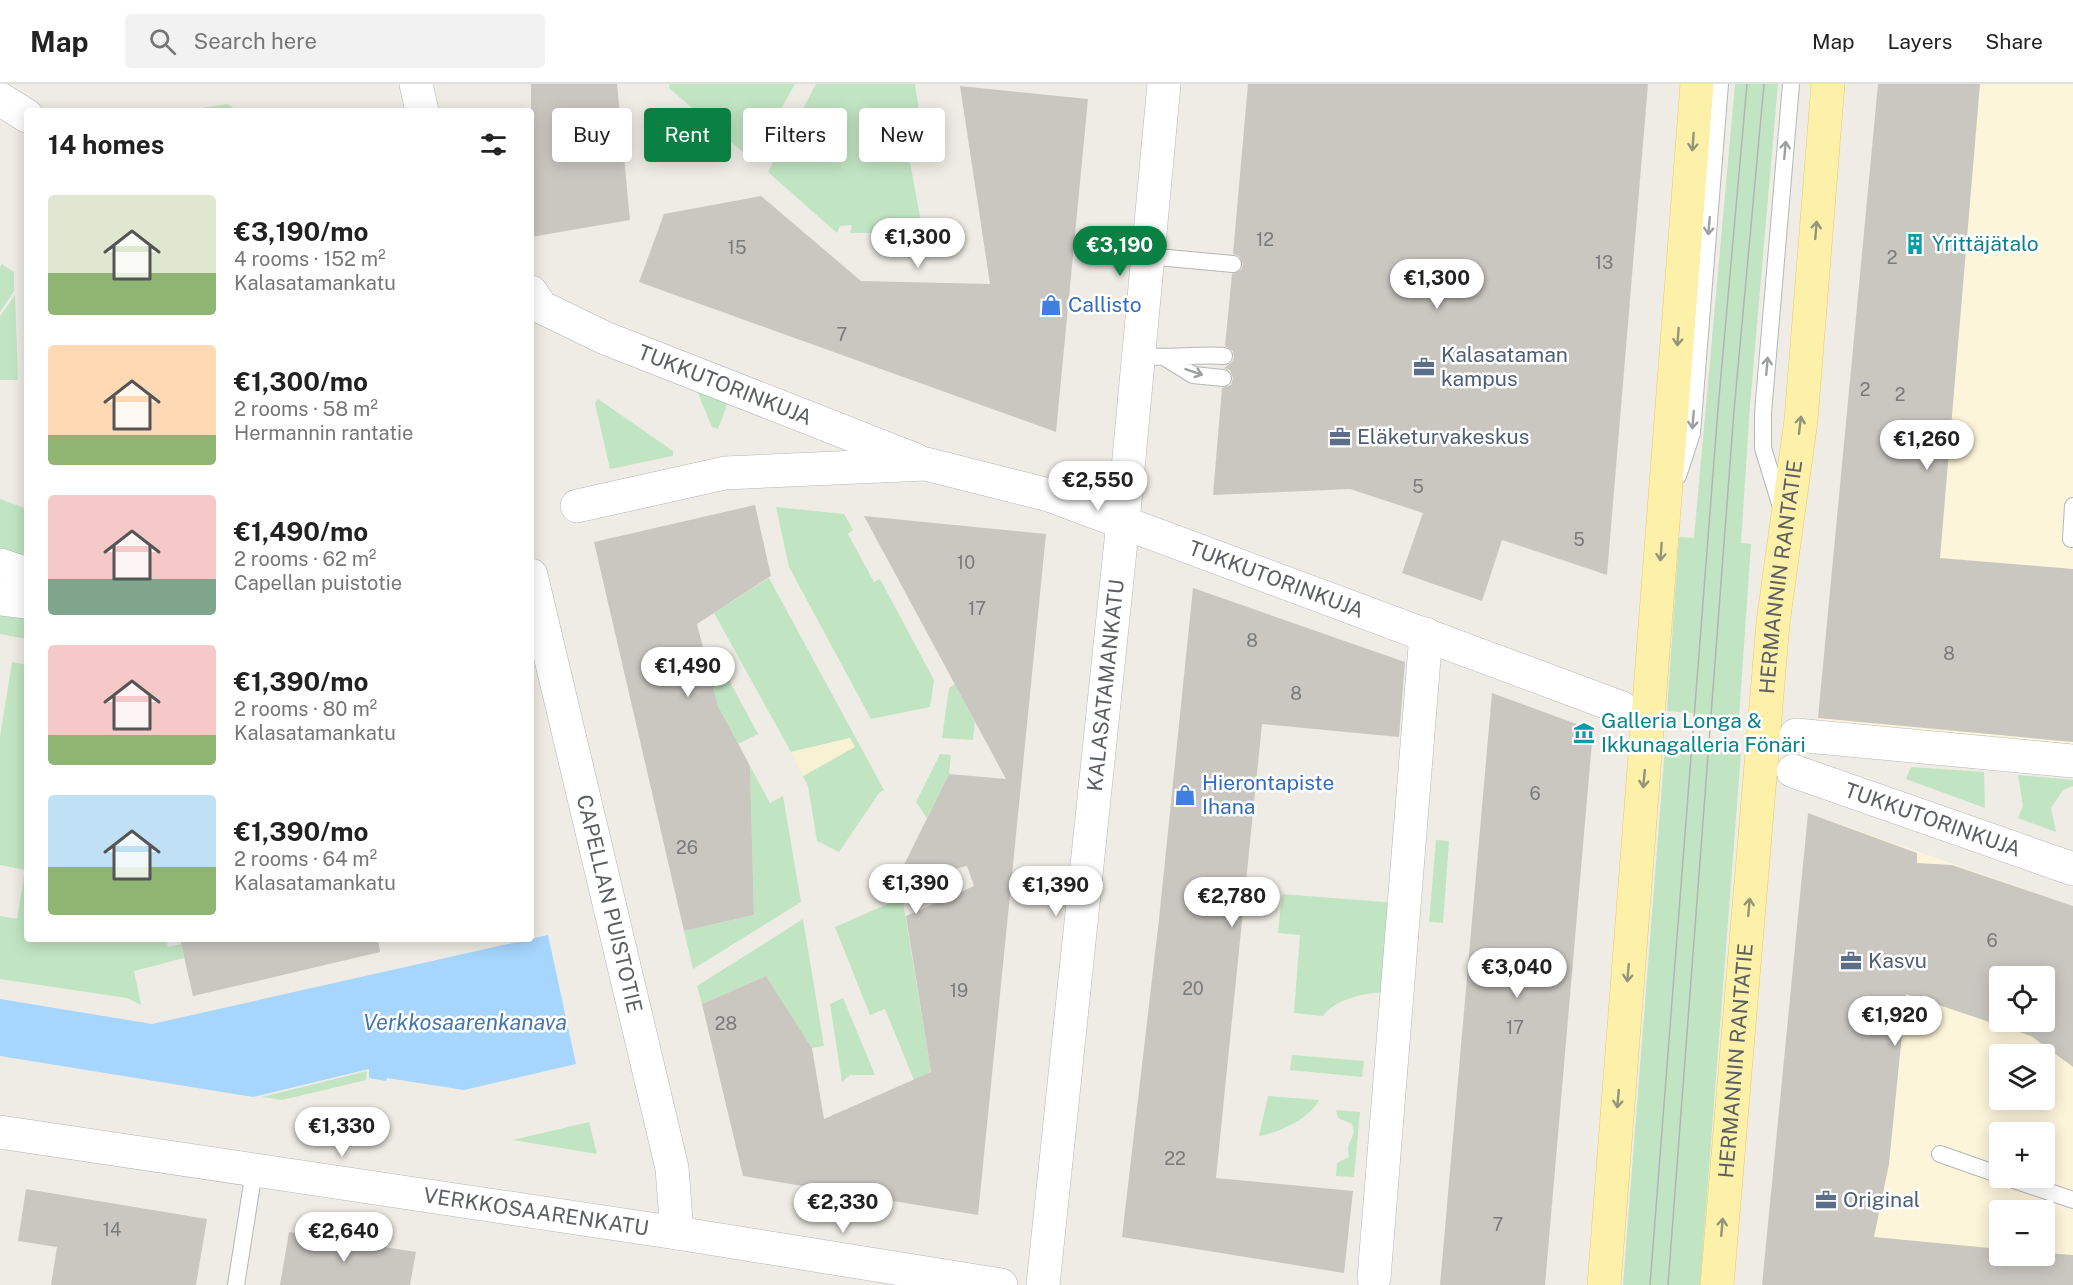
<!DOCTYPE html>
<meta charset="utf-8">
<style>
body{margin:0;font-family:"Public Sans",sans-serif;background:#f2f2f2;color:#222;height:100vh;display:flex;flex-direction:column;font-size:22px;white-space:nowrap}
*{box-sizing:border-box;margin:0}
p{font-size:20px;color:#767676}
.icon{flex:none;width:33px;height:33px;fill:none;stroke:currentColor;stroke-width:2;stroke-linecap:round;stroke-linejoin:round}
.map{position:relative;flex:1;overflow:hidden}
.details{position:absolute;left:24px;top:24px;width:510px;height:834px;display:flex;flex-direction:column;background:#fff;border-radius:6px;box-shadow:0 3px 15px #0003}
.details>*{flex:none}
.banner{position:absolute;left:552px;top:24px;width:570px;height:54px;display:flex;gap:12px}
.buttons{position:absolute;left:1989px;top:882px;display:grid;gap:12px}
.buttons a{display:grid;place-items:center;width:66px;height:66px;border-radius:6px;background:#fff;box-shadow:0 3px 15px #0003;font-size:30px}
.price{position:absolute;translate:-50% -51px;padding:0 14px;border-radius:21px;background:#fff;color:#222;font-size:20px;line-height:39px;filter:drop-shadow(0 2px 3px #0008)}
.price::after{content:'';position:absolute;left:50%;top:36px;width:18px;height:14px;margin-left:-9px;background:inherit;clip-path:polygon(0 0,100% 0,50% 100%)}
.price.on{background:#0b8043;color:#fff}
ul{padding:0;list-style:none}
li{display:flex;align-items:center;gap:18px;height:150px;padding:0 24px}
li span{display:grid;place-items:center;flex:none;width:168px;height:120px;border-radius:6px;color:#555}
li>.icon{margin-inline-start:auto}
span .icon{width:72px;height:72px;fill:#fffc;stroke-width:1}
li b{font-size:26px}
h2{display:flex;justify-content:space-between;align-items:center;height:72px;padding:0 24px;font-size:26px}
.chip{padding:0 21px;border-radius:6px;background:#fff;box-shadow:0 3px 15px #0003;font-size:21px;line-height:54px}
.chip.on{background:#0b8043;color:#fff}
header{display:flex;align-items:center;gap:36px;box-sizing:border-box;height:84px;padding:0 30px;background:#fff;border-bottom:2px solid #e0e0e0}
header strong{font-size:28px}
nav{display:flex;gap:33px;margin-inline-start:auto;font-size:21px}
.search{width:420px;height:54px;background:#f2f2f2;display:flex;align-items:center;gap:15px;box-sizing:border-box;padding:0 21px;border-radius:6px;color:#767676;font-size:22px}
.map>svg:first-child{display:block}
.commercial{fill:#fdf5da;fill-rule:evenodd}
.green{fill:#c1e5c2}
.sand{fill:#f9f1d4}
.water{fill:#a6d6fd}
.building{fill:#cac7c1;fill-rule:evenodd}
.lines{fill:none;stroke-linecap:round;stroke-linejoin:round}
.lane-casing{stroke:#b4b6bb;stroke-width:18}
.street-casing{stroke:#b4b6bb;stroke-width:34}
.primary-casing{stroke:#eec75e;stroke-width:34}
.lane{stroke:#fff;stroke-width:16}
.street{stroke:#fff;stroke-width:33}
.primary{stroke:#fdf1aa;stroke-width:33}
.tram{stroke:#b3b4b4;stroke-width:1.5}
.oneway{stroke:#94937c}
.oneway2{stroke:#9da0a2}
.labels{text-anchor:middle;stroke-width:5;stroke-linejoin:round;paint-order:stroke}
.number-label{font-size:18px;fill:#787a7b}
.culture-label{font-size:21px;fill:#0d838f;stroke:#fff;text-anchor:start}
.shop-label{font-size:21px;fill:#366cbe;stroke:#fff;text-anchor:start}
.service-label{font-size:21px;fill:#4e5e75;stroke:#fff;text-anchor:start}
.street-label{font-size:21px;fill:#5c6064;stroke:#fff}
.water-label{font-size:22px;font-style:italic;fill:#4276ae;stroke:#fff}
</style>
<header>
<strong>Map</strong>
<div class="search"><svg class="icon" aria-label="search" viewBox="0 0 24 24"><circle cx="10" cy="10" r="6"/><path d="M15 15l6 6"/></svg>Search here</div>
<nav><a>Map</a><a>Layers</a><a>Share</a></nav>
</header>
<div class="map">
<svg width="2073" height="1201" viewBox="0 0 2073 1201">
<rect width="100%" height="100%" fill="#eeece4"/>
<!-- commercial -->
<path class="commercial" d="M1878,0H2073V662L1818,639Z
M1808,729L2073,822V1201H1762ZM2000,892H2044V938H2000ZM2000,970H2044V1016H2000ZM2000,1048H2044V1094H2000ZM2000,1126H2044V1172H2000Z"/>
<!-- green -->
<path class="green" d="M670,0H795L752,76L669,4Z
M816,0H915L924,62H907L923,149H850L852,141L840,142L837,149L768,88L783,60L811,64L816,51L791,48Z
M1735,0H1778L1750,321L1741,459L1751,460L1739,633L1667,627L1679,453L1694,454Z
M227,20L239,27H183Z
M2,180L14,188V207L0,228V183Z
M15,211L18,296H0V232Z
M692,295L731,310L718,345L712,343Z
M598,315L673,367V372L610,385L595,319Z
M0,415L27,425V478L0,470Z
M776,423L844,430L853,446L848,450L874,498L880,495L934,596L930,623L871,635L789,483Z
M769,494L884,706L879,709L839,768L817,757L808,702L803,692L854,663L850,654L791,668L714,529Z
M0,524L27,528V555L0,550Z
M714,568L758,650L738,660L718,622L706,573Z
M12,578L27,581V855H166L168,863L181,860L184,874L134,887L141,921L127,914L0,895V832L17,835L25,786L0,781V653Z
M955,600L975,638L973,656L942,654L949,604Z
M1665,663L1741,669L1700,1201H1623Z
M940,670L951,671L949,690L927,734L916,718Z
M750,682L770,719L783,712L801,818L693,885L684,847L754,831Z
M1911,683L1984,688L1985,724L1906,695Z
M2018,691L2073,696V702L2063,706L2051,724L2056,748L2018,734L2023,722Z
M1436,756L1449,757L1443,839L1429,838Z
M901,805L931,988L914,996L885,925L870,931L835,843L890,819L889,811Z
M1282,810L1396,819L1388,909C1369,907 1334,915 1323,932L1294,929L1300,851L1278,849Z
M803,835L824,962L812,964L766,892L702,920L697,902Z
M843,914L875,991H850L842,998L830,920Z
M1292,971L1364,977L1362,993L1290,986Z
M367,987L366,996L282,1016L262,1013Z
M1268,1012L1319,1016C1311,1034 1278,1049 1259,1052Z
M1336,1026L1360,1028L1354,1093L1336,1092L1337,1079L1349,1073L1348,1063L1354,1048L1352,1040L1338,1034Z
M589,1038L597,1070L513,1056Z"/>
<!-- sand -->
<path class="sand" d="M850,654L855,663L803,692L791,668Z"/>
<!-- water -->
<path class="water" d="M548,851L576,980L464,1006L387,994L386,997L369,994V985L253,1013L0,972V915L152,940Z"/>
<!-- building -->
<path class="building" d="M531,0H617L630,136L531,153Z
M1248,0H1648L1607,491L1502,456L1482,517L1402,489L1423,429L1350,405L1213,411L1222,304L1231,301L1233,294L1230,286L1224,284L1232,278L1234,273L1233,267L1225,262L1232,190L1241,186L1243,180L1239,172L1233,170Z
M1878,0H1980L1940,474L2073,485V658L1818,634Z
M960,2L1088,15L1056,348L639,198L664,130L761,112L861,197L990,200Z
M755,421L771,492L697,540L718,622L750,682L754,831L684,847L594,458Z
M864,432L1046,450L978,1131L743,1092L702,920L766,892L812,964L824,1035L931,988L906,832L974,802L967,782L895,799L949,690L1006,695Z
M1193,504L1405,578L1399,653L1262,640L1229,965L1216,1094L1353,1107L1344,1189L1122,1153L1159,835Z
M1492,609L1593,646L1545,1201H1440Z
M1808,729L1917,769V779L1952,781L2073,822V983L2031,952L1906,910L1889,1080L1874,1153L2000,1165V1172H2044V1169L2073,1171V1201H1762ZM2000,892H2044V938H2000Z
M180,855H378L380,868L193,912Z
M26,1105L207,1135L196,1201H51L57,1163L18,1157Z
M289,1148L416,1168L410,1201H280Z"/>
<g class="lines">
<defs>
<path id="lane" d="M1147,172L1233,180
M1139,272C1168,275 1195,270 1224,272
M1167,275L1193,291L1223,294
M1678,392L1692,349L1720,0
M1781,423L1763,364V329L1791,0
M2071,455L2073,422
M1940,1070L2000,1091
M2008,1094L2073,1116
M236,1201L254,1087"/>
<g id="street">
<path d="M416,0L422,27"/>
<path d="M0,15L27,32"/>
<path id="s1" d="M531,208L541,223L605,254L916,376"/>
<path id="s2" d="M577,422L725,389L926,380L1049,411L1622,624"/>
<path d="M0,481L27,490"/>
<path id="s3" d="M531,491L672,1084L677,1149"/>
<path d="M0,515L27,518"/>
<path d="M1796,651L2073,677"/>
<path id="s4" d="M1793,687L2073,785"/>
<path id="s5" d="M0,1048L677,1149L1001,1201"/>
<path d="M1374,1194L1426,550"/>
<path id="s6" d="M1043,1201L1123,438L1164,0"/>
</g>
<g id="primary">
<path d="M1604,1201L1697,0"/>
<path id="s7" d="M1717,1201L1773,539L1801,336L1828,0"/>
</g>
</defs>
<!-- lane casing -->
<use href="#lane" class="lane-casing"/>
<!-- street casing -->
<use href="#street" class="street-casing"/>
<!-- primary casing -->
<use href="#primary" class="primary-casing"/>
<!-- lane -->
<use href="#lane" class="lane"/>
<!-- street -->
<use href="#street" class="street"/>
<!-- primary -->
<use href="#primary" class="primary"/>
<!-- tram -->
<path class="tram" d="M1650,1201L1718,325L1747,0
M1668,1201L1734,327L1764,0"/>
</g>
<!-- one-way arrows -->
<defs><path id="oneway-shaft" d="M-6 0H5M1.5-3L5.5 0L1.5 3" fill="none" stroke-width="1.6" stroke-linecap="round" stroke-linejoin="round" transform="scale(1.5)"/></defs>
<g class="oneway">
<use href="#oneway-shaft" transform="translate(1693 58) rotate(94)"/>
<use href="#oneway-shaft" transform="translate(1816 146) rotate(-85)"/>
<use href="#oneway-shaft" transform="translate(1678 253) rotate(94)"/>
<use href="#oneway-shaft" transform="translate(1800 341) rotate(-83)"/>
<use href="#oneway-shaft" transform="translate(1661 468) rotate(94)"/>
<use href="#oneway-shaft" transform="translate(1644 695) rotate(95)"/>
<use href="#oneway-shaft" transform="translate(1749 823) rotate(-85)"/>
<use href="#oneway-shaft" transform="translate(1628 889) rotate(95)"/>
<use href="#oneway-shaft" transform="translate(1618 1015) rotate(95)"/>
<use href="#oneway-shaft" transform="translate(1722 1143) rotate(-85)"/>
</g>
<g class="oneway2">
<use href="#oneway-shaft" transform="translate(1785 66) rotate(-85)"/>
<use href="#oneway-shaft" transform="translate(1709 142) rotate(95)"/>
<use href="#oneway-shaft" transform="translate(1767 282) rotate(-85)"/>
<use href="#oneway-shaft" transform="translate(1194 288) rotate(19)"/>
<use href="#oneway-shaft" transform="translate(1693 336) rotate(95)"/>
</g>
<!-- icons -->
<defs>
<symbol id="building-bare" viewBox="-9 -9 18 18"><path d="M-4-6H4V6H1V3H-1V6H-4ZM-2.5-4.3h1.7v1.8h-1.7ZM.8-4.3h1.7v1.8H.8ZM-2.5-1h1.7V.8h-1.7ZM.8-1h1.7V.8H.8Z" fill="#0f9aa8" stroke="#fff" stroke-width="2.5" paint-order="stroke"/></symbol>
<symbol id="shop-bare" viewBox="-9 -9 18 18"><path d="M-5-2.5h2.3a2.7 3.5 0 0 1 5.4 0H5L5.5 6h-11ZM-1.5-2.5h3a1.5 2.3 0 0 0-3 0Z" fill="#3f7fe0" stroke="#fff" stroke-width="2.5" paint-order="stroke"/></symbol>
<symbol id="office-bare" viewBox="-9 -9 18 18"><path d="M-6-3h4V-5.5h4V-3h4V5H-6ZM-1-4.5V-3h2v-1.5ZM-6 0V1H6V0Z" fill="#5c6f8a" stroke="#fff" stroke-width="2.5" paint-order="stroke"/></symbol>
<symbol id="museum-bare" viewBox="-9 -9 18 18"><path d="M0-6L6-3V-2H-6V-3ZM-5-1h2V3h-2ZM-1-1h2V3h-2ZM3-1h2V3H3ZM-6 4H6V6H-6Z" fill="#0f9aa8" stroke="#fff" stroke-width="2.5" paint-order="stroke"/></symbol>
</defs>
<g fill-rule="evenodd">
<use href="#building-bare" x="1900" y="145" width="30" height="30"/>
<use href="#shop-bare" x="1036" y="206" width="30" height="30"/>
<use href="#office-bare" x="1409" y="268" width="30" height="30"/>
<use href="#office-bare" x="1325" y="338" width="30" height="30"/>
<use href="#museum-bare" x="1569" y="634" width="30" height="30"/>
<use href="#shop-bare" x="1170" y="696" width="30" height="30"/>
<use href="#office-bare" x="1836" y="862" width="30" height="30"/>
<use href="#office-bare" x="1811" y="1101" width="30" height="30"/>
</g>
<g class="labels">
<!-- number labels -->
<g class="number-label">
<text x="1265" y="162">12</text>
<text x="737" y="170">15</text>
<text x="1892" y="180">2</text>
<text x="1604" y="185">13</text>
<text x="842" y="257">7</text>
<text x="1865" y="312">2</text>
<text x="1900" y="317">2</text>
<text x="1418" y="409">5</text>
<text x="1579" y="462">5</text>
<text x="966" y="485">10</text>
<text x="977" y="531">17</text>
<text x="1252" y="563">8</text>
<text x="1949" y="576">8</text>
<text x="1296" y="616">8</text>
<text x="1535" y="716">6</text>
<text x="687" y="770">26</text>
<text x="1992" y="863">6</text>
<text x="1193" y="911">20</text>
<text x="959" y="913">19</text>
<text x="726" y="946">28</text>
<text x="1515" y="950">17</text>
<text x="1175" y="1081">22</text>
<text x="1498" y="1147">7</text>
<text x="112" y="1152">14</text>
</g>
<!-- culture labels -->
<g class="culture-label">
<text x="1932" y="167">Yrittäjätalo</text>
<text x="1601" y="644">Galleria Longa &amp;<tspan x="1601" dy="24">Ikkunagalleria Fönäri</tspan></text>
</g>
<!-- shop labels -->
<g class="shop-label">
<text x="1068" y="228">Callisto</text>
<text x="1202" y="706">Hierontapiste<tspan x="1202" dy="24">Ihana</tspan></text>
</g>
<!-- service labels -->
<g class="service-label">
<text x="1441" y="278">Kalasataman<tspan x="1441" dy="24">kampus</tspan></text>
<text x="1357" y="360">Eläketurvakeskus</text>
<text x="1868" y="884">Kasvu</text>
<text x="1843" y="1123">Original</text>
</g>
<!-- street labels -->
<g class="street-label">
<text dy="7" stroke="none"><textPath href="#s1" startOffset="218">TUKKUTORINKUJA</textPath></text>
<text dy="7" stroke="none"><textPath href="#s7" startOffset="711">HERMANNIN RANTATIE</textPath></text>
<text dy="7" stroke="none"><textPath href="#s2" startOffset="722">TUKKUTORINKUJA</textPath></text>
<text dy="7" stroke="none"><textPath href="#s6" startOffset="603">KALASATAMANKATU</textPath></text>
<text dy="7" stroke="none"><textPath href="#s4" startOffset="148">TUKKUTORINKUJA</textPath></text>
<text dy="7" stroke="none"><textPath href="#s3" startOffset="338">CAPELLAN PUISTOTIE</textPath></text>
<text dy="7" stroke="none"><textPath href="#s7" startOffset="225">HERMANNIN RANTATIE</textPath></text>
<text dy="7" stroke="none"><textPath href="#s5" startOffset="542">VERKKOSAARENKATU</textPath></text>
</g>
<!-- water labels -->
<g class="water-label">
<text x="465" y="946">Verkkosaarenkanava</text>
</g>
</g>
</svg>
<div class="buttons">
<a><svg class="icon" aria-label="locate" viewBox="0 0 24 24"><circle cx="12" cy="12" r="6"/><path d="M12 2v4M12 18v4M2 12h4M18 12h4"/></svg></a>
<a><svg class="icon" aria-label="layers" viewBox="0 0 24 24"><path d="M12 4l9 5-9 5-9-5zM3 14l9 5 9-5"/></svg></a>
<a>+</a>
<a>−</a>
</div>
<b class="price" style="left:918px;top:185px">€1,300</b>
<b class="price on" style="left:1120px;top:193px">€3,190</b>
<b class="price" style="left:1437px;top:226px">€1,300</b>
<b class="price" style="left:1927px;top:387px">€1,260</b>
<b class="price" style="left:1098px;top:428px">€2,550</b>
<b class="price" style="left:688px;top:614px">€1,490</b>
<b class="price" style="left:916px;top:831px">€1,390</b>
<b class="price" style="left:1056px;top:833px">€1,390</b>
<b class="price" style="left:1232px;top:844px">€2,780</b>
<b class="price" style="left:1517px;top:915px">€3,040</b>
<b class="price" style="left:1895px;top:963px">€1,920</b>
<b class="price" style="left:342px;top:1074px">€1,330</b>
<b class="price" style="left:843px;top:1150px">€2,330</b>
<b class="price" style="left:344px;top:1179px">€2,640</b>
<div class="banner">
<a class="chip">Buy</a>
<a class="chip on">Rent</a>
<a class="chip">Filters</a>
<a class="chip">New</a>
</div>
<section class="details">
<h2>14 homes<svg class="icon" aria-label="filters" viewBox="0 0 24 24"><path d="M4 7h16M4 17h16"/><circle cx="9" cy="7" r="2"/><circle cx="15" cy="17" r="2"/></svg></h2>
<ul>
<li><span style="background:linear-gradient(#dfe7d0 65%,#8fb573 0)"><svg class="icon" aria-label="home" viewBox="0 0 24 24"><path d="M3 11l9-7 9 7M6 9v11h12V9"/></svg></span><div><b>€3,190/mo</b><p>4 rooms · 152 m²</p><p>Kalasatamankatu</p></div></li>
<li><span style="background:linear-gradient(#ffd9b3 75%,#8fb573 0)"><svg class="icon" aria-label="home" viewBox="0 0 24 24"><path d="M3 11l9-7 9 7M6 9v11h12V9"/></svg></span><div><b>€1,300/mo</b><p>2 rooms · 58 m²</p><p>Hermannin rantatie</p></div></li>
<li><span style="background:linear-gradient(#f6c9c9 70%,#7fa58c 0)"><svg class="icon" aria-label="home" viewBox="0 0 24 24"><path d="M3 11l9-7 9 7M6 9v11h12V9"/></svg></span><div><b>€1,490/mo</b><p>2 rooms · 62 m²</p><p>Capellan puistotie</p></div></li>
<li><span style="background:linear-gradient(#f6c9c9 75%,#8fb573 0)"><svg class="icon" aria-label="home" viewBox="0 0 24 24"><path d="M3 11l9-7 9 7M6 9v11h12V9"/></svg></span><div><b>€1,390/mo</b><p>2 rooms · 80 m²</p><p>Kalasatamankatu</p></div></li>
<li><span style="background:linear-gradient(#bfe0f5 60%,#8fb573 0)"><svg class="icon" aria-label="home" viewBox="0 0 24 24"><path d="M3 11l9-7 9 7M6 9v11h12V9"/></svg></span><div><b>€1,390/mo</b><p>2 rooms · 64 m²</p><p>Kalasatamankatu</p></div></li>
</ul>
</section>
</div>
